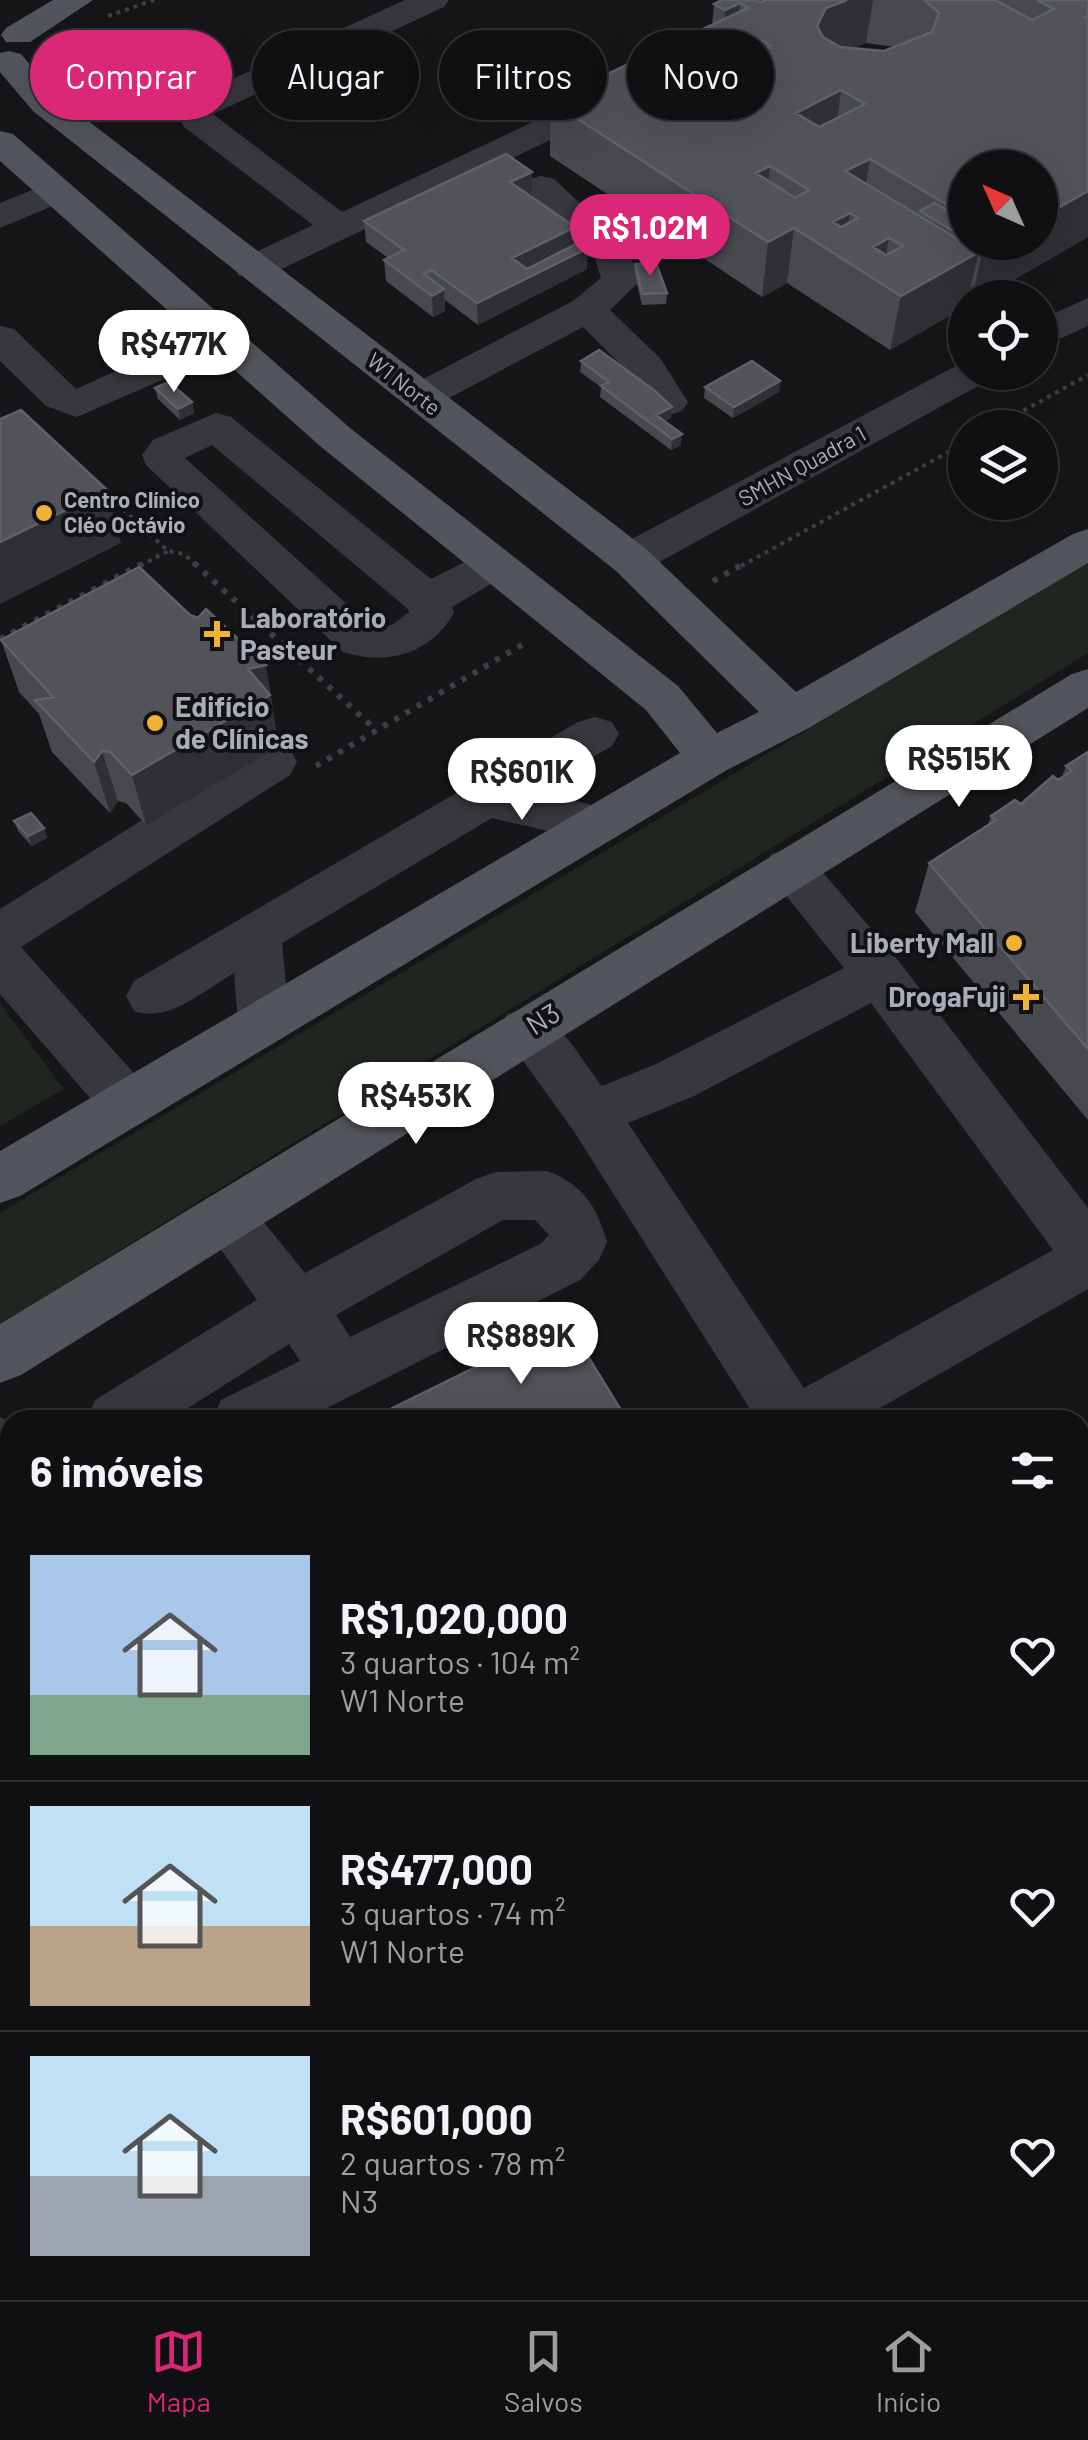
<!DOCTYPE html>
<html lang="pt">
<meta charset="utf-8">
<style>
body{margin:0;font-family:Barlow,sans-serif;background:#1e1e20;color:#f1f3f6;height:100vh;display:flex;flex-direction:column;font-size:38px;white-space:nowrap}
*{box-sizing:border-box;margin:0}
p{font-size:32px;color:#9c9d9f}
.icon{flex:none;width:55px;height:55px;fill:none;stroke:currentColor;stroke-width:2;stroke-linecap:round;stroke-linejoin:round}
.map{position:relative;flex:1;overflow:hidden}
.panel{position:absolute;left:0px;top:1410px;width:1090px;height:890px;display:flex;flex-direction:column;background:#101012;border-radius:30px 30px 0 0;box-shadow:0 10px 40px #0002,0 0 0 2px #303032}
.panel>*{flex:none}
.hud{position:absolute;left:30px;top:30px;width:1030px;height:90px;display:flex;gap:20px}
.needle{width:65px;rotate:315deg}
.fabs{position:absolute;left:948px;top:150px;display:grid;gap:20px}
.fabs a{display:grid;place-items:center;width:110px;height:110px;border-radius:50%;background:#101012;box-shadow:0 10px 40px #0002,0 0 0 2px #303032;font-size:50px}
.price{position:absolute;translate:-50% -85px;padding:0 22px;border-radius:35px;background:#fff;color:#222;font-size:32px;line-height:65px;filter:drop-shadow(0 2px 5px #0008)}
.price::after{content:'';position:absolute;left:50%;top:60px;width:30px;height:22px;margin-left:-15px;background:inherit;clip-path:polygon(0 0,100% 0,50% 100%)}
.price.on{background:#db2777;color:#fff}
ul{padding:0;list-style:none}
li{display:flex;align-items:center;gap:30px;height:250px;padding:0 30px}
li+li{border-top:2px solid #303032}
li span{display:grid;place-items:center;flex:none;width:280px;height:200px;border-radius:0px;color:#555}
li>.icon{margin-inline-start:auto}
span .icon{width:120px;height:120px;fill:#fffc;stroke-width:1}
li b{font-size:42px}
h2{display:flex;justify-content:space-between;align-items:center;height:120px;padding:0 30px;font-size:42px}
.chip{padding:0 35px;border-radius:45px;background:#101012;box-shadow:0 10px 40px #0002,0 0 0 2px #303032;font-size:35px;line-height:90px}
.chip.on{background:#db2777;color:#fff}
.tabs{display:flex;justify-content:space-around;align-items:center;height:140px;border-top:2px solid #303032;background:#101012;font-size:28px;color:#9c9d9f}
.tabs a{display:grid;justify-items:center;gap:5px}
.tabs .on{color:#db2777}
.map>svg:first-child{display:block}
.green{fill:#1e261f}
.lines{fill:none;stroke-linecap:round;stroke-linejoin:round}
.path-far2{stroke:#3d3f44;stroke-width:4;stroke-dasharray:4 5;stroke-linecap:butt}
.path-far1{stroke:#3d3f44;stroke-width:6;stroke-dasharray:5 8;stroke-linecap:butt}
.path{stroke:#3d3f44;stroke-width:8;stroke-dasharray:6 9;stroke-linecap:butt}
.minor{fill:#37383d;fill-rule:evenodd}
.major{fill:#53555c;fill-rule:evenodd}
.wall{fill:#47494d;fill-rule:evenodd}
.shaded-wall{fill:#2f3033}
.building{fill:#525359;stroke:#5f6168;stroke-width:2.5;fill-rule:evenodd}
.poi-dot{fill:#f2b134;stroke:#111113;stroke-width:4}
.labels{text-anchor:middle;stroke-width:8;stroke-linejoin:round;paint-order:stroke}
.far-street-label{font-size:22px;fill:#a8adb8;stroke:#111113}
.far-poi-label{font-size:22px;font-weight:bold;fill:#a8adb8;stroke:#111113;text-anchor:start}
.poi-label{font-size:28px;font-weight:bold;fill:#a8adb8;stroke:#111113;text-anchor:start}
.street-label{font-size:28px;fill:#a8adb8;stroke:#111113}
</style>
<div class="map">
<svg width="1088" height="2300" viewBox="0 0 1088 2300">
<rect width="100%" height="100%" fill="#161618"/>
<!-- green -->
<path class="green" d="M1088,562V653L0,1324V1213Z
M0,1003L64,1089L0,1126Z
M1080,1910L1088,1923V2056L1080,2061Z
M425,2290H736L721,2300H409Z"/>
<g class="lines">
<!-- path-far2 -->
<path class="path-far2" d="M108,16L154,0
M992,428L1088,375
M103,491L168,551L184,554L197,566
M140,566L168,551
M741,566L965,443"/>
<!-- path-far1 -->
<path class="path-far1" d="M194,563L376,730
M713,581L745,563
M0,639L144,563
M316,766L525,643"/>
<!-- path -->
<path class="path" d="M903,2290L909,2300"/>
<!-- minor -->
<path class="minor" d="M405,0H449L444,7L213,114L342,212L603,89H627L632,96L627,103L267,276H239L234,268L239,260L313,225L184,127L176,109L182,102Z
M541,176L554,179L626,246L640,281L610,310L660,358L688,402L682,411L668,415L654,411L631,375L583,327L434,406L420,410L406,406L400,397L406,388L573,301L601,278L595,258L523,187L528,179Z
M54,181L67,184L72,192L67,200L0,228V203Z
M1088,298V326L1040,348V320Z
M0,326L14,329L76,389L207,330L221,327L235,330L241,339L235,348L77,417L46,406L0,361Z
M965,361V372H993L987,381L645,570L630,574L615,570L608,559L615,548Z
M216,413L231,417L431,579L492,548L508,552L514,563L508,574L452,607L454,613C430,654 388,666 343,652L146,465L142,455L153,440ZM212,445L408,609L409,612L392,625L371,626L185,458Z
M595,717L612,722L619,734L612,746L536,791L616,811L623,824L616,837L599,843L492,818L282,943L290,1023L283,1038L264,1045L245,1038L238,1023L234,973C203,991 169,1023 134,1011L126,996L134,981L578,722Z
M273,744L290,749L297,762L290,775L21,947L147,1088L155,1104L147,1120L128,1127L109,1120L0,994V909L256,749Z
M789,849L807,854L897,959L1088,1208V1289L859,1420H757L573,1130L500,1029L507,1014C552,999 577,1055 602,1086L656,1064L844,968L764,868L771,854ZM871,1003L1053,1250L804,1388L628,1123L694,1096Z
M547,1171C583,1184 597,1207 607,1242L599,1260L580,1280L303,1420H212L221,1400L300,1361L289,1344L169,1420H86L95,1400L257,1300L197,1216L205,1199L225,1191L245,1199L305,1273L476,1179L496,1172ZM503,1220H535L549,1235L540,1244L350,1337L336,1315Z
M0,1417L10,1421V1496L0,1492Z
M1088,1489V1550L1080,1553V1492Z
M10,1502V1563L0,1567V1506Z
M1080,1824L1088,1827V1904L1080,1901Z
M0,2106L10,2110V2208L0,2204Z
M14,2290H90L93,2300H17Z"/>
<!-- major -->
<path class="major" d="M53,0H93L30,42H6L1,35L6,28Z
M9,51L21,54L57,97L645,548L796,692L1073,534L1088,529V563L809,728L727,770L20,1196L0,1203V1151L680,753L646,710L320,446L0,161V131L13,134L350,428L678,686L717,733L759,712L615,570L33,111L0,72V53Z
M1088,669V708L21,1375L0,1383V1324L1072,674Z"/>
</g>
<!-- wall -->
<path class="wall" d="M722,0H756L760,2L766,0H1088V237L982,298H965V307L890,350L787,283L762,297L550,156V101L712,25L714,4ZM866,43L895,47L884,51L854,48ZM965,168H1040V242H965Z
M532,193L528,195L575,227L574,245L587,269L478,325L445,300V311L433,317L386,281L384,260L388,258L366,242L364,221Z
M635,264L667,293L666,304L642,305L635,276Z
M581,361L672,407L671,418L664,421L681,445L671,450L600,397L601,387L580,372Z
M780,381L779,392L733,418L704,398L705,387Z
M155,388L192,402L194,413L180,420L158,399Z
M1,640L275,717L274,718L279,747L146,825L126,803L118,801L110,813L52,752L39,714L19,692Z
M1088,752V1120L915,912L929,863L988,825L991,816L1021,804L1062,777L1066,766Z
M14,821L44,828L47,838L32,846L18,831Z
M1088,1601V1706L1080,1693V1606Z
M1088,1712V1773L1080,1761V1718Z"/>
<!-- shaded-wall -->
<path class="shaded-wall" d="M847,0H873L866,43L819,62L817,26L826,8Z
M740,3L736,38L748,33L743,87L700,56L722,45L725,10Z
M841,90L834,145L796,113Z
M870,159L861,213H850L843,259L833,222L845,171Z
M770,166L764,221L756,173Z
M532,172V193L510,204V182Z
M1088,191V237L982,298H972L983,249L996,242H1040V218Z
M575,227L574,248L513,280L512,258Z
M794,228L787,283L762,297L768,242Z
M889,238L881,284L873,247Z
M588,248L587,269L478,325L477,303Z
M979,252L968,298H965V307L890,350L901,296Z
M444,289L445,311L433,317L432,296Z
M780,381L779,392L733,418L734,407Z
M192,402L194,413L180,420L178,409Z
M672,407L671,418L655,426L656,415Z
M682,434L681,445L671,450L672,439Z
M107,490L121,543L0,604V542Z
M266,665L279,747L146,825L132,775L248,669Z
M102,751L118,801L110,813L94,762Z
M44,828L47,838L32,846L28,836Z"/>
<!-- building -->
<path class="building" d="M722,0H756L760,2L766,0H847L826,8L817,26L823,37L840,47L884,51L932,32L939,13L924,0H995L1032,20L1054,9L1037,0H1088V15L1085,17L1088,18V191L1040,218V168H965V238L920,211L935,203L951,213L956,210L870,159L845,171L979,252L901,296L794,228L768,242L550,101L748,8L740,3L725,10L714,4ZM748,33L771,46L723,69L700,56ZM841,90L865,104L819,127L796,113ZM770,166L809,190L795,198L756,173ZM850,213L858,218L841,227L833,222ZM889,238L903,246L886,255L873,247Z
M506,154L532,172L510,182L575,227L512,258L527,269L580,242L588,248L477,303L431,270L424,274L444,289L432,296L384,260L404,250L364,221Z
M972,242H996L983,249Z
M656,263L667,293L642,294L635,264Z
M599,350L655,391L672,407L656,415L682,434L672,439L601,386L609,382L581,361Z
M752,361L780,381L734,407L705,387Z
M169,382L192,402L178,409L155,388Z
M21,410L107,490L0,542V419Z
M139,567L190,615L198,618L206,609L266,665L248,669L270,695L132,775L110,752L102,751L94,762L35,700L53,697L1,640Z
M1088,752V1049L929,863L996,820L991,816L1015,800L1021,804L1053,776L1058,780L1072,771L1066,766Z
M31,813L44,828L28,836L14,821Z
M567,1322L627,1420H371L370,1419Z
M10,1597V1716L0,1689V1602Z
M1088,1601V1650L1080,1638V1606Z
M225,2290H316L300,2300H228Z"/>
<!-- markers -->
<g class="poi-dot">
<circle cx="44" cy="513" r="10"/>
<path d="M212 619h10v10h10v10h-10v10h-10v-10h-10v-10h10z"/>
<circle cx="155" cy="723" r="10"/>
<circle cx="1014" cy="943" r="10"/>
<path d="M1021 982h10v10h10v10h-10v10h-10v-10h-10v-10h10z"/>
</g>
<g class="labels">
<!-- far-street labels -->
<g class="far-street-label">
<text transform="translate(404 384) rotate(38)" y="8">W1 Norte</text>
<text transform="translate(802 466) rotate(-29)" y="8">SMHN Quadra 1</text>
</g>
<!-- far-poi labels -->
<g class="far-poi-label">
<text x="64" y="508">Centro Clínico<tspan x="64" dy="25">Cléo Octávio</tspan></text>
</g>
<!-- poi labels -->
<g class="poi-label">
<text x="240" y="628">Laboratório<tspan x="240" dy="32">Pasteur</tspan></text>
<text x="175" y="717">Edifício<tspan x="175" dy="32">de Clínicas</tspan></text>
<text x="994" y="953" text-anchor="end">Liberty Mall</text>
<text x="1006" y="1007" text-anchor="end">DrogaFuji</text>
</g>
<!-- street labels -->
<g class="street-label">
<text transform="translate(543 1019) rotate(-32)" y="10">N3</text>
</g>
</g>
</svg>
<div class="fabs">
<a><svg class="needle" viewBox="-14 -14 28 28"><path d="M0-13l5 13h-10z" fill="#e53935"/><path d="M0 13l5-13h-10z" fill="#9c9d9f"/></svg></a>
<a><svg class="icon" aria-label="locate" viewBox="0 0 24 24"><circle cx="12" cy="12" r="6"/><path d="M12 2v4M12 18v4M2 12h4M18 12h4"/></svg></a>
<a><svg class="icon" aria-label="layers" viewBox="0 0 24 24"><path d="M12 4l9 5-9 5-9-5zM3 14l9 5 9-5"/></svg></a>
</div>
<b class="price on" style="left:650px;top:279px">R$1.02M</b>
<b class="price" style="left:174px;top:395px">R$477K</b>
<b class="price" style="left:959px;top:810px">R$515K</b>
<b class="price" style="left:522px;top:823px">R$601K</b>
<b class="price" style="left:416px;top:1147px">R$453K</b>
<b class="price" style="left:521px;top:1387px">R$889K</b>
<div class="hud">
<a class="chip on">Comprar</a>
<a class="chip">Alugar</a>
<a class="chip">Filtros</a>
<a class="chip">Novo</a>
</div>
<section class="panel">
<h2>6 imóveis<svg class="icon" aria-label="filters" viewBox="0 0 24 24"><path d="M4 7h16M4 17h16"/><circle cx="9" cy="7" r="2"/><circle cx="15" cy="17" r="2"/></svg></h2>
<ul>
<li><span style="background:linear-gradient(#a9c7e8 70%,#7fa58c 0)"><svg class="icon" aria-label="home" viewBox="0 0 24 24"><path d="M3 11l9-7 9 7M6 9v11h12V9"/></svg></span><div><b>R$1,020,000</b><p>3 quartos · 104 m²</p><p>W1 Norte</p></div><svg class="icon" aria-label="heart" viewBox="0 0 24 24"><path d="M12 20l-8-8c-3-5 5-10 8-4 3-6 11-1 8 4z"/></svg></li>
<li><span style="background:linear-gradient(#bfe0f5 60%,#b9a48a 0)"><svg class="icon" aria-label="home" viewBox="0 0 24 24"><path d="M3 11l9-7 9 7M6 9v11h12V9"/></svg></span><div><b>R$477,000</b><p>3 quartos · 74 m²</p><p>W1 Norte</p></div><svg class="icon" aria-label="heart" viewBox="0 0 24 24"><path d="M12 20l-8-8c-3-5 5-10 8-4 3-6 11-1 8 4z"/></svg></li>
<li><span style="background:linear-gradient(#bfe0f5 60%,#9aa5b1 0)"><svg class="icon" aria-label="home" viewBox="0 0 24 24"><path d="M3 11l9-7 9 7M6 9v11h12V9"/></svg></span><div><b>R$601,000</b><p>2 quartos · 78 m²</p><p>N3</p></div><svg class="icon" aria-label="heart" viewBox="0 0 24 24"><path d="M12 20l-8-8c-3-5 5-10 8-4 3-6 11-1 8 4z"/></svg></li>
</ul>
</section>
</div>
<nav class="tabs">
<a class="on"><svg class="icon" aria-label="map" viewBox="0 0 24 24"><path d="M3 6l6-2 6 2 6-2v14l-6 2-6-2-6 2zM9 4v14M15 6v14"/></svg>Mapa</a>
<a><svg class="icon" aria-label="saved" viewBox="0 0 24 24"><path d="M7 4h10v16l-5-4-5 4z"/></svg>Salvos</a>
<a><svg class="icon" aria-label="home" viewBox="0 0 24 24"><path d="M3 11l9-7 9 7M6 9v11h12V9"/></svg>Início</a>
</nav>
